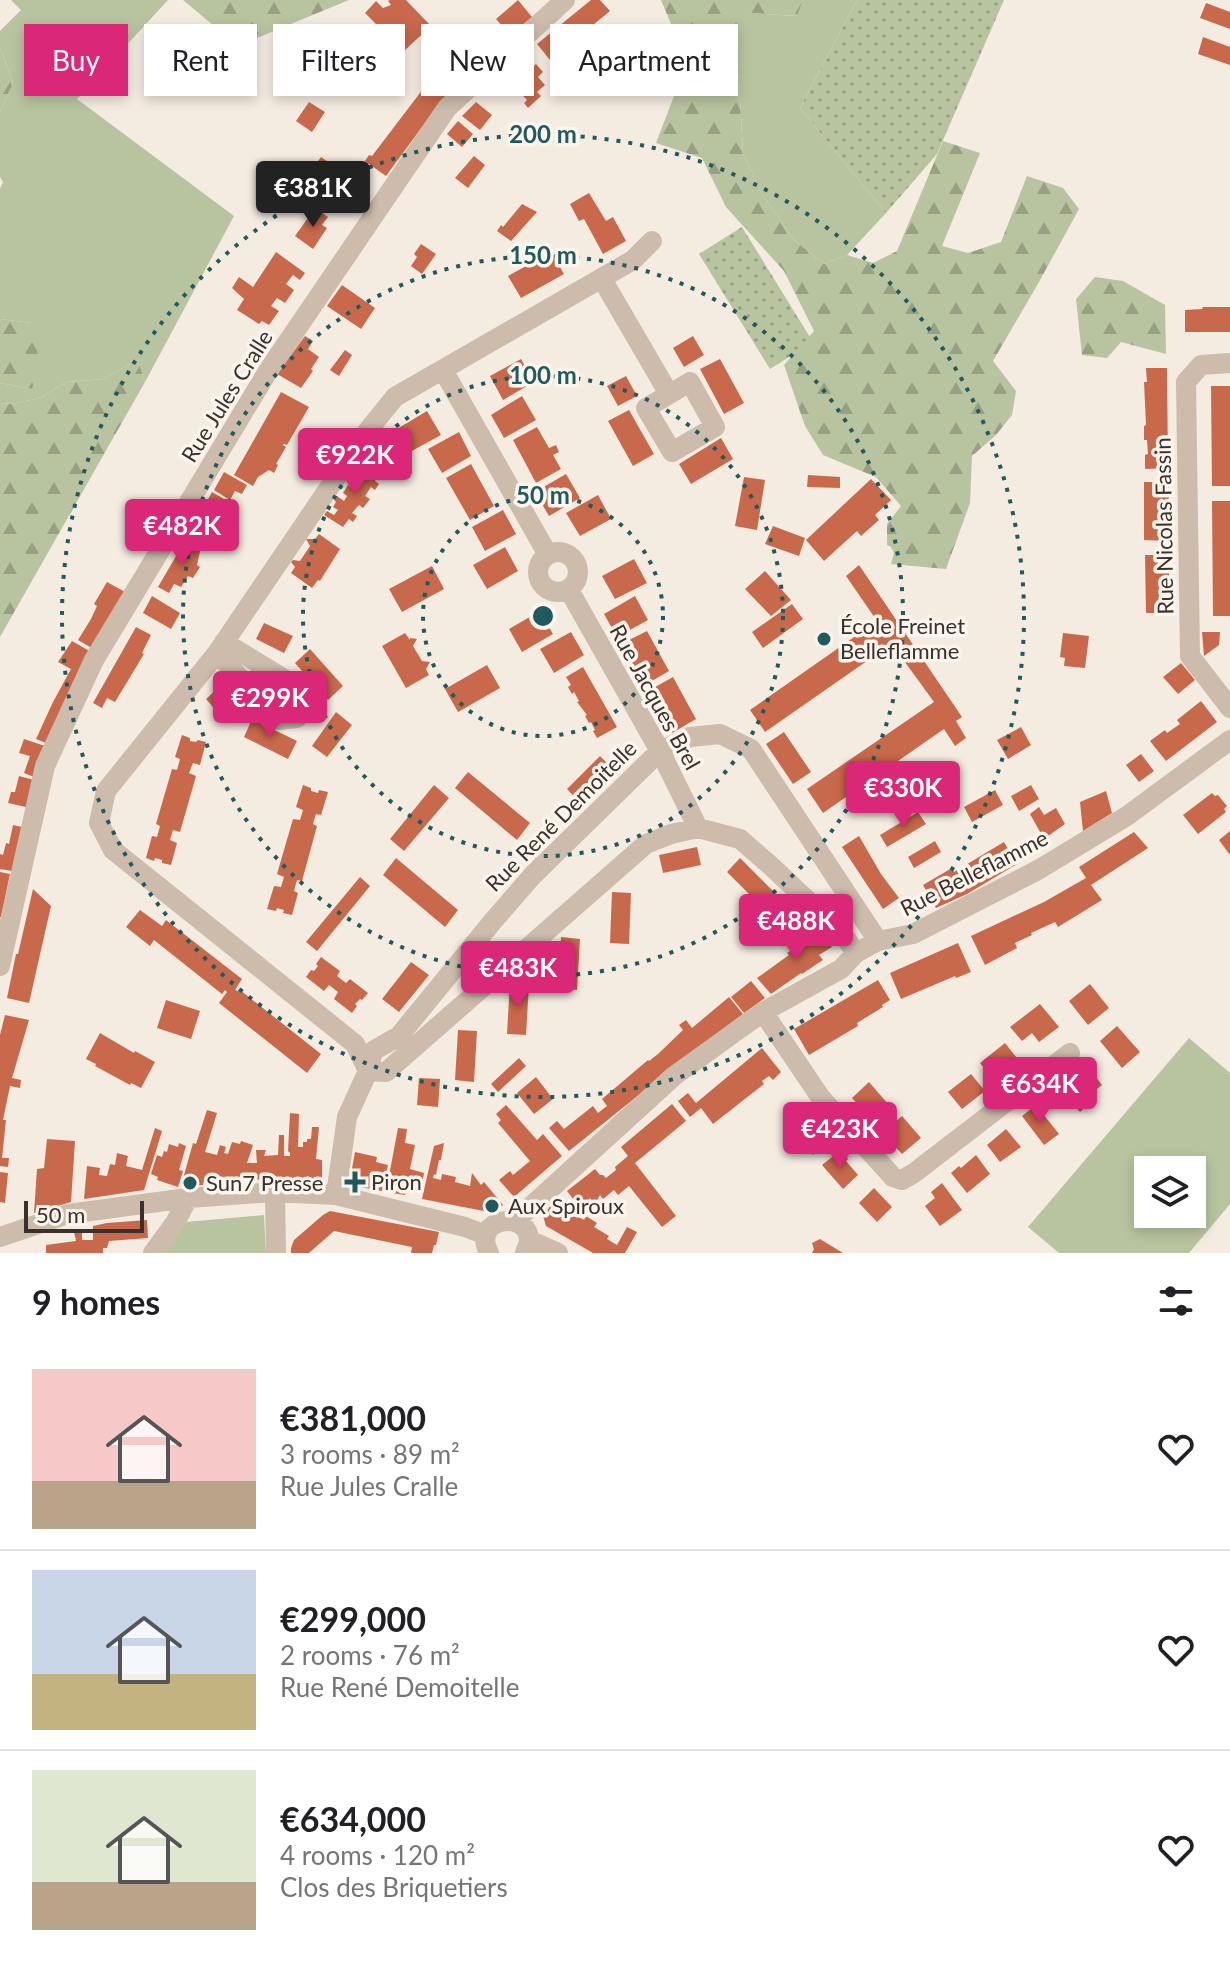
<!DOCTYPE html>
<meta charset="utf-8">
<style>
body{margin:0;font-family:Lato,sans-serif;background:#f6f6f6;color:#202124;height:100vh;display:flex;flex-direction:column;font-size:30px;white-space:nowrap}
*{box-sizing:border-box;margin:0}
p{font-size:26px;color:#757577}
.icon{flex:none;width:44px;height:44px;fill:none;stroke:currentColor;stroke-width:2;stroke-linecap:round;stroke-linejoin:round}
.map{position:relative;height:1253px;overflow:hidden}
.details{display:flex;flex-direction:column;background:#fff;flex:1}
.details>*{flex:none}
.banner{position:absolute;left:24px;top:24px;width:800px;height:72px;display:flex;gap:16px}
.buttons{position:absolute;left:1134px;top:1156px;display:grid;gap:16px}
.buttons a{display:grid;place-items:center;width:72px;height:72px;border-radius:0px;background:#fff;box-shadow:0 4px 12px #0003;font-size:40px}
.scale{position:absolute;left:24px;bottom:20px;width:120px;box-sizing:border-box;padding-left:8px;border:4px solid #3b302b;border-top:0;font-size:22px;line-height:28px;white-space:nowrap;color:#3b302b;-webkit-text-stroke:6px #fbf5ee;paint-order:stroke}
.price{position:absolute;translate:-50% -68px;padding:0 18px;border-radius:8px;background:#db2777;color:#fff;font-size:26px;line-height:52px;filter:drop-shadow(0 2px 4px #0008)}
.price::after{content:'';position:absolute;left:50%;top:48px;width:24px;height:18px;margin-left:-12px;background:inherit;clip-path:polygon(0 0,100% 0,50% 100%)}
.price.selected{background:#222;color:#fff}
ul{padding:0;list-style:none}
li{display:flex;align-items:center;gap:24px;height:200px;padding:0 32px}
li+li{border-top:2px solid #e0e0e0}
li span{display:grid;place-items:center;flex:none;width:224px;height:160px;border-radius:0px;color:#555}
li>.icon{margin-inline-start:auto}
span .icon{width:96px;height:96px;fill:#fffc;stroke-width:1}
li b{font-size:34px}
h2{display:flex;justify-content:space-between;align-items:center;height:96px;padding:0 32px;font-size:34px}
.chip{padding:0 28px;border-radius:0px;background:#fff;box-shadow:0 4px 12px #0003;font-size:28px;line-height:72px}
.chip.selected{background:#db2777;color:#fff}
.map>svg:first-child{display:block}
.green{fill:#b8c4a0;fill-rule:evenodd}
.forest{fill:url(#forest-firs)}
.garden{fill:url(#garden-dots)}
.building{fill:#c8694b}
.lines{fill:none;stroke-linecap:round;stroke-linejoin:round}
.minor{stroke:#cdbbac;stroke-width:20}
.ring{fill:none;stroke:#1f5a5e;stroke-width:4;stroke-dasharray:4 8}
.poi-dot{fill:#1f5a5e;stroke:#fbf5ee;stroke-width:3}
.labels{text-anchor:middle;stroke-width:7;stroke-linejoin:round;paint-order:stroke}
.street-label{font-size:22px;fill:#3b302b;stroke:#fbf5ee}
.poi-label{font-size:22px;fill:#3b302b;stroke:#fbf5ee;text-anchor:start}
.centre{fill:#1f5a5e;stroke:#fbf5ee;stroke-width:4}
.ring-label{font-size:24px;text-anchor:middle;font-weight:bold;fill:#1f5a5e;stroke:#fbf5ee;stroke-width:7;stroke-linejoin:round;paint-order:stroke}
</style>
<div class="map">
<svg width="1230" height="1253" viewBox="0 0 1230 1253">
<defs>
<pattern id="forest-firs" width="22" height="20" patternUnits="userSpaceOnUse" patternTransform="scale(2)"><rect width="22" height="20" fill="#b8c4a0"/><path d="M5 1l3.5 6h-7zM16 11l3.5 6h-7z" fill="#97a083"/></pattern>
<pattern id="garden-dots" width="8" height="8" patternUnits="userSpaceOnUse" patternTransform="scale(2)"><rect width="8" height="8" fill="#b8c4a0"/><path d="M2 2h.1M6 6h.1" fill="none" stroke="#97a083" stroke-width="1.8" stroke-linecap="round"/></pattern>
</defs>
<rect width="100%" height="100%" fill="#f4ebe1"/>
<!-- green -->
<path class="green" d="M11,0H168L77,99L234,216L145,382L138,360L103,379L66,382L40,398L11,404L0,403V383L32,389L33,323L0,319V189L3,182L0,177V112L13,83L0,47V31L21,10Z
M803,0H857L800,108L886,213L847,255L824,264L794,240L761,193L743,154L736,25L752,13L796,16Z
M1189,1038L1230,1073V1204L1189,1253H1059L1028,1227ZM1148,1170H1192V1214H1148Z
M264,1215L266,1253H163L186,1222Z"/>
<!-- forest -->
<path class="forest" d="M183,0H349L238,46Z
M661,0H803L797,16L752,13L736,26L743,154L761,193L794,240L824,264L847,255L873,263L897,251L943,141L980,153L942,246L968,253L1001,242L1027,176L1063,188L1079,209L1039,282L993,361L1016,391L1012,415L996,435L972,456L970,503L946,569L891,564L894,553L891,547L887,545V524L901,506L876,477L823,455L805,426L784,365L814,331L784,271L726,207L702,158L656,143L687,62Z
M0,47L13,83L0,112Z
M1095,277L1123,281L1165,305L1166,354L1121,342L1107,358L1082,355L1076,299Z
M0,319L33,323L39,363L32,389L0,383Z
M138,360L145,382L0,637V403L11,404L40,398L66,382L103,379Z"/>
<!-- garden -->
<path class="garden" d="M857,0H1004L937,154L886,213L800,108Z
M742,227L813,342L770,369L699,254Z"/>
<!-- building -->
<path class="building" d="M390,0H406L431,26L403,52L399,47L392,54L379,42L386,34L365,13L376,1L383,8L391,5L388,1Z
M518,0L532,17L510,35L496,19Z
M591,0H600L610,11L550,60L537,44Z
M1206,3L1230,12V29L1200,18Z
M485,30L500,45L463,80L456,73L450,79L442,70Z
M1203,37L1230,47V65L1198,54Z
M536,64L543,72L538,77L545,85L537,92L541,96L528,108L524,103L527,100L513,85Z
M434,71L452,92L425,123L386,176L365,161L369,155L372,156L423,89L429,94L435,85L428,77Z
M309,102L325,112L312,132L296,121Z
M476,102L492,115L480,130L462,116Z
M458,121L473,134L462,147L447,134Z
M474,156L485,165L468,188L455,178Z
M321,157L358,182L343,203L313,183L320,172L314,167Z
M589,193L606,221L613,217L626,241L603,254L584,219L579,221L570,204Z
M522,204L537,212L511,241L497,231L501,225L503,227Z
M315,208L328,217L322,225L327,228L313,249L295,236Z
M421,244L436,254L422,274L411,266L417,257L414,254Z
M276,252L305,273L300,280L293,275L286,284L294,290L285,303L277,298L271,306L279,311L269,325L262,321L259,324L237,310L244,299L232,288L239,277L253,287Z
M551,252L564,274L521,298L508,276Z
M342,285L375,308L361,329L327,306Z
M1203,307H1230V332H1185V310L1202,309Z
M305,336L313,341L308,349L319,357L311,369L313,371L301,388L277,374Z
M693,336L704,355L684,367L673,348Z
M345,350L352,355L339,376L330,370Z
M521,359L534,382L503,400L490,376Z
M720,359L744,403L724,414L700,369Z
M1146,368H1167L1168,468L1145,469V455L1148,454L1147,440H1144V426L1146,425L1144,382H1147Z
M626,376L637,396L618,406L607,386Z
M1211,386H1230V486H1212Z
M281,392L309,407L287,445L284,444L283,445L286,447L276,464L278,465L274,473L269,470L258,477L253,486L234,475Z
M522,396L536,420L504,438L491,415Z
M629,410L654,454L633,466L608,421Z
M427,411L441,435L410,452L397,429Z
M537,427L549,448L556,445L559,452L553,455L561,469L536,483L513,440Z
M459,432L471,456L442,473L428,449Z
M721,438L733,459L691,484L679,464Z
M362,461L381,472L375,481L379,484L375,490L371,487L365,496L370,499L363,508L359,505L352,513L357,516L353,522L349,519L343,527L324,515L327,511L334,515L338,510L333,507L336,502L334,500L337,496L344,501L347,496L343,493L348,485L353,488L359,479L355,476L358,471L362,474L366,470L359,465Z
M471,464L494,506L470,520L446,478Z
M224,472L247,485L242,494L235,491L230,500L214,490Z
M566,474L580,498L549,516L535,492Z
M808,475L840,477V488L807,487Z
M744,477L765,480L757,530L735,526Z
M871,479L891,500L875,515L879,520L861,536L857,531L824,561L806,540Z
M1144,482H1169V541L1144,540Z
M212,492L229,502L218,521L201,512Z
M598,495L611,519L580,536L566,513Z
M1212,501H1230V616H1213Z
M503,510L516,534L485,551L472,527Z
M773,526L805,538L799,556L765,544Z
M319,534L340,549L320,581L318,580L312,588L291,573L295,567L291,562L293,560L300,561L310,546L306,539H315Z
M186,539L201,547L197,565L200,567L193,578L188,576L181,587L174,584L169,593L158,587Z
M505,547L518,571L487,589L473,565Z
M1145,555H1169V613H1146Z
M634,559L647,583L615,599L602,576Z
M859,565L962,717L956,721L966,738L955,746L944,729L823,813L807,789L934,702L902,658L908,654L904,649L895,657L887,647L765,732L750,710L877,621L846,576Z
M432,566L444,589L402,612L389,589Z
M765,571L791,600L771,616L745,589Z
M107,582L127,593L95,650L78,640L91,619L97,606L94,604Z
M152,596L180,613L171,629L143,613Z
M635,596L648,620L617,637L604,614Z
M792,604L803,619L763,648L752,632Z
M540,611L553,634L522,652L509,629Z
M264,623L293,636L284,653L256,639Z
M136,627L151,635L142,653L144,654L115,702L107,698L102,708L93,703Z
M647,631L669,671L645,685L621,644Z
M571,632L584,655L554,673L540,649Z
M1202,632H1220L1219,645L1204,656Z
M405,633L410,640V638L417,639L413,646L422,661L430,662L426,669L429,675L406,688L382,646Z
M1063,633L1089,636L1085,668L1064,666L1065,658L1060,657Z
M72,641L93,653L46,743L36,739L53,702L71,669L58,662Z
M310,649L343,686L328,700L295,663Z
M1181,663L1195,680L1178,694L1163,677Z
M487,665L500,688L458,712L445,689Z
M583,667L617,727L597,738L593,731L595,730L591,722L589,723L585,716L587,715L577,702L579,701L574,692L572,694L568,687L571,685L566,677Z
M673,677L696,719L672,733L648,691Z
M219,687L241,711L227,723L206,699Z
M1201,701L1217,722L1166,761L1150,741L1165,730L1167,733L1180,724L1177,720Z
M336,712L352,725L327,757L312,746Z
M252,719L297,741L288,759L244,737Z
M1021,727L1031,745L1008,759L997,740Z
M784,732L811,772L793,784L766,744Z
M182,735L190,738V741L196,742L198,740L206,742L200,765L193,763L189,773L196,776L180,832L173,830L170,840L177,843L171,865L162,863V860L155,858L154,861L146,858L152,836L157,837L160,826L156,824L172,769L177,770L180,759L175,757Z
M24,739L45,746L34,777L24,773L30,756L19,753Z
M1141,754L1154,771L1139,782L1126,765Z
M600,756L615,771L581,804L567,789Z
M468,772L530,823L517,840L455,788Z
M19,776L34,780L26,807L8,803L11,792H15Z
M303,785L311,788V791L318,793L319,790L328,792L321,815L316,814L313,824L317,826L302,881L297,880L294,891L298,893L292,915L283,913L284,910L277,908L276,911L267,909L274,886L281,887L284,877L277,874L293,819L300,820L303,810L296,807Z
M434,785L449,798L404,851L390,839Z
M1031,785L1039,799L1019,811L1011,796Z
M995,790L1003,805L972,822L964,807Z
M1106,791L1112,813L1083,831L1080,802Z
M1212,793L1215,796L1218,795L1227,806L1224,809L1226,812L1198,834L1183,815Z
M1039,807L1044,815L1056,808L1065,824L1044,839L1030,814Z
M918,812L926,824L887,847L880,835Z
M13,825L22,827L12,871L0,869V854L3,855L6,843L9,844Z
M1230,831V855L1219,840Z
M1134,832L1148,848L1091,885L1102,900L1058,927L1055,922L1031,933L1032,935L1015,943L1017,948L985,965L971,936L1044,902L1086,878L1079,867Z
M859,836L881,874L899,898L883,909L842,847Z
M935,841L941,852L914,868L908,857Z
M1004,842L1017,864L967,894L936,908L923,885L952,868L954,872Z
M697,847L701,865L663,873L659,855Z
M396,858L458,910L445,927L383,875Z
M740,858L794,912L780,925L727,872Z
M0,872L10,874L1,917H0Z
M360,877L370,886L317,951L306,942Z
M33,889L51,906L29,1003L7,998L16,954H18Z
M612,892L631,893L629,944L610,943Z
M140,910L162,926L166,920L242,979L235,990L238,991L240,990L321,1054L307,1073L219,1003L227,992L225,990L222,994L154,940L150,946L126,927Z
M819,928L832,947L819,955L823,960L802,974L801,973L771,994L757,978L789,955L787,953L805,941L803,939Z
M561,937L580,939L577,990L558,988Z
M958,943L971,972L956,978L955,976L901,999L890,973Z
M321,957L340,971L337,976L346,983L350,979L368,993L362,1000L360,999L355,1004L357,1006L352,1013L334,999L338,992L329,985L324,991L306,977L311,970L314,971L318,966L316,964Z
M411,962L429,975L399,1012L382,999Z
M878,980L890,1000L882,1005L883,1007L857,1023L858,1026L809,1055L794,1029Z
M751,981L765,998L744,1013L731,997Z
M510,983L529,984L526,1035L507,1034Z
M1090,984L1109,1008L1088,1025L1069,1001Z
M729,997L743,1014L691,1053L569,1151L549,1128L557,1121L564,1129L593,1106L598,1113L607,1106L602,1099L648,1060L649,1061L658,1054L683,1030L679,1025L686,1020L692,1028Z
M166,1000L200,1011L191,1039L157,1028Z
M1040,1004L1059,1027L1039,1042L1032,1033L1022,1041L1010,1027Z
M5,1015L29,1020L12,1078L21,1080L20,1088L10,1086L3,1120H6L2,1158H9L8,1167L0,1166V1035Z
M1117,1026L1140,1052L1122,1068L1100,1041Z
M458,1030L477,1031L474,1082L455,1080Z
M100,1033L134,1053L135,1051L155,1062L141,1088L131,1083L130,1085L95,1066L96,1064L86,1059Z
M1005,1043L1021,1063L996,1083L980,1063Z
M762,1048L781,1072L773,1080L769,1076L762,1081L764,1084L713,1124L701,1108L690,1117L678,1101L688,1093L696,1103Z
M519,1058L526,1066L498,1092L491,1084Z
M1090,1069L1102,1085L1083,1100L1087,1106L1080,1112L1070,1100L1076,1095L1069,1086Z
M971,1074L985,1091L962,1109L948,1092Z
M536,1077L553,1099L534,1114L517,1093Z
M419,1078L440,1079L438,1107L417,1105Z
M869,1082L889,1105L872,1120L852,1098Z
M672,1104L686,1121L635,1163L676,1216L662,1227L629,1186L618,1195L614,1190L603,1199L600,1195L595,1204L590,1198L585,1203L583,1200L577,1204L567,1191L595,1169L600,1175H603L606,1178L616,1170L615,1167L628,1156L621,1147Z
M506,1105L537,1140L543,1134L562,1156L514,1197L499,1180L510,1171L513,1175L530,1161L498,1123L501,1120L496,1114Z
M1036,1105L1059,1134L1044,1145L1022,1116Z
M207,1110L217,1113L205,1152L217,1155L220,1145L226,1147L224,1153L228,1154L232,1142L240,1144L241,1141L253,1145L247,1163H257L256,1150H266L264,1156L278,1155L279,1135H284V1156H290V1153L288,1151L290,1113L299,1114L298,1147H303V1142H307V1139H311L312,1127H319L316,1159L322,1160V1180L283,1177L229,1182L216,1178L215,1183L204,1180L203,1185L181,1186L193,1143L196,1144Z
M902,1116L921,1138L902,1154L883,1133Z
M808,1118L815,1125L818,1123L824,1130L822,1132L829,1141L813,1155L793,1132Z
M155,1128L162,1131L144,1190L84,1199L87,1166L100,1168L99,1175L107,1176L110,1164L115,1165L117,1153L128,1156L126,1166L142,1170Z
M398,1128L407,1129L405,1143L415,1145L410,1169L424,1173L421,1191L416,1190V1193L406,1191L405,1195L386,1192Z
M1006,1129L1021,1147L1000,1162L987,1145Z
M47,1139L75,1141L71,1202L34,1213L37,1169L44,1168Z
M179,1143L186,1146L179,1170L183,1171L178,1187L157,1180L158,1177L151,1174L157,1155L162,1157L164,1151L167,1152L169,1144L178,1147Z
M444,1143L441,1160H439L436,1175L434,1174L433,1178L441,1180L442,1174L456,1177L455,1182L470,1186L472,1173L481,1185L484,1182L503,1205L495,1211L489,1212L422,1199L434,1146Z
M841,1150L848,1159L846,1161L858,1175L843,1189L822,1165Z
M355,1152L377,1157L376,1162L388,1165L382,1191L349,1185Z
M976,1155L990,1174L967,1193L951,1173L959,1166L961,1168Z
M0,1172L8,1173L5,1203L0,1202Z
M942,1183L962,1210L940,1226L925,1206L935,1198L931,1192Z
M874,1188L892,1207L877,1222L859,1203Z
M558,1199L566,1209L570,1212L572,1209L579,1212L577,1216L584,1220L586,1216L597,1223L594,1227L609,1236L607,1239L617,1245L627,1227L637,1232L625,1253H593L546,1226L543,1216L551,1205Z
M330,1211L439,1232L436,1245H434L432,1253H411L412,1247L334,1231L309,1253H291V1248L294,1240L323,1215Z
M147,1220L148,1238L109,1241L107,1248H103V1253H46V1245L76,1241L74,1232L82,1229V1240H93V1226L107,1223Z
M820,1239L843,1253H812L814,1249L812,1243Z"/>
<g class="lines">
<!-- minor -->
<path class="minor" d="M602,279L669,394
M1230,363L1201,365L1186,382L1190,656L1230,708
M443,370L547,553
M690,382L715,427L672,452L646,408Z
M538 572a20 20 0 1 1 40 0a20 20 0 1 1-40 0Z
M569,590L660,751L698,828
M217,653L279,720L297,718L307,706L302,690L224,642
M856,953L842,933L771,866L740,839L698,828L671,834L646,844L386,1072L368,1071L373,1051L399,1036L493,921L533,875L660,751L690,737L720,734L751,749L878,941
M0,966L45,766L94,660L268,371L447,108L565,0
M763,1012L821,1098L893,1177L902,1180L914,1173L1070,1053
M275,1192L276,1253
M336,1195L347,1117L368,1071L355,1044L113,850L99,823L106,791L217,653L369,429L395,397L633,260L652,241
M515,1221L674,1076L763,1012L841,969L856,953L878,941L913,934L1038,870L1127,816L1230,740
M0,1237L68,1214L188,1198L275,1192L336,1195L465,1227L486,1235
M529,1240L558,1253
M153,1253L175,1223L188,1198
M489,1253C470,1218 528,1209 529,1240C529,1245 526,1249 525,1253"/>
</g>
<!-- distance rings -->
<g class="ring">
<circle cx="543" cy="616" r="120"/>
<circle cx="543" cy="616" r="240"/>
<circle cx="543" cy="616" r="360"/>
<circle cx="543" cy="616" r="481"/>
</g>
<!-- markers -->
<g class="poi-dot">
<circle cx="824" cy="639" r="8"/>
<path d="M351 1170h8v8h8v8h-8v8h-8v-8h-8v-8h8z"/>
<circle cx="190" cy="1183" r="8"/>
<circle cx="492" cy="1206" r="8"/>
</g>
<g class="labels">
<!-- street labels -->
<g class="street-label">
<text transform="translate(227 396) rotate(-58)" y="8">Rue Jules Cralle</text>
<text transform="translate(1164 526) rotate(-91)" y="8">Rue Nicolas Fassin</text>
<text transform="translate(655 697) rotate(61)" y="8">Rue Jacques Brel</text>
<text transform="translate(561 816) rotate(-45)" y="8">Rue René Demoitelle</text>
<text transform="translate(974 873) rotate(-27)" y="8">Rue Belleflamme</text>
</g>
<!-- poi labels -->
<g class="poi-label">
<text x="840" y="634">École Freinet<tspan x="840" dy="25">Belleflamme</tspan></text>
<text x="371" y="1190">Piron</text>
<text x="206" y="1191">Sun7 Presse</text>
<text x="508" y="1214">Aux Spiroux</text>
</g>
</g>
<circle cx="543" cy="616" r="12" class="centre"/>
<g class="ring-label">
<text x="543" y="143">200 m</text>
<text x="543" y="264">150 m</text>
<text x="543" y="384">100 m</text>
<text x="543" y="504">50 m</text>
</g>
</svg>
<div class="buttons">
<a><svg class="icon" aria-label="layers" viewBox="0 0 24 24"><path d="M12 4l9 5-9 5-9-5zM3 14l9 5 9-5"/></svg></a>
</div>
<div class="scale">50 m</div>
<b class="price selected" style="left:313px;top:229px">€381K</b>
<b class="price" style="left:355px;top:496px">€922K</b>
<b class="price" style="left:182px;top:567px">€482K</b>
<b class="price" style="left:270px;top:739px">€299K</b>
<b class="price" style="left:903px;top:829px">€330K</b>
<b class="price" style="left:796px;top:962px">€488K</b>
<b class="price" style="left:518px;top:1009px">€483K</b>
<b class="price" style="left:1040px;top:1125px">€634K</b>
<b class="price" style="left:840px;top:1170px">€423K</b>
<div class="banner">
<a class="chip selected">Buy</a>
<a class="chip">Rent</a>
<a class="chip">Filters</a>
<a class="chip">New</a>
<a class="chip">Apartment</a>
</div>
</div>
<section class="details">
<h2>9 homes<svg class="icon" aria-label="filters" viewBox="0 0 24 24"><path d="M4 7h16M4 17h16"/><circle cx="9" cy="7" r="2"/><circle cx="15" cy="17" r="2"/></svg></h2>
<ul>
<li><span style="background:linear-gradient(#f6c9c9 70%,#b9a48a 0)"><svg class="icon" aria-label="home" viewBox="0 0 24 24"><path d="M3 11l9-7 9 7M6 9v11h12V9"/></svg></span><div><b>€381,000</b><p>3 rooms · 89 m²</p><p>Rue Jules Cralle</p></div><svg class="icon" aria-label="heart" viewBox="0 0 24 24"><path d="M12 20l-8-8c-3-5 5-10 8-4 3-6 11-1 8 4z"/></svg></li>
<li><span style="background:linear-gradient(#c9d6e8 65%,#c2b280 0)"><svg class="icon" aria-label="home" viewBox="0 0 24 24"><path d="M3 11l9-7 9 7M6 9v11h12V9"/></svg></span><div><b>€299,000</b><p>2 rooms · 76 m²</p><p>Rue René Demoitelle</p></div><svg class="icon" aria-label="heart" viewBox="0 0 24 24"><path d="M12 20l-8-8c-3-5 5-10 8-4 3-6 11-1 8 4z"/></svg></li>
<li><span style="background:linear-gradient(#dfe7d0 70%,#b9a48a 0)"><svg class="icon" aria-label="home" viewBox="0 0 24 24"><path d="M3 11l9-7 9 7M6 9v11h12V9"/></svg></span><div><b>€634,000</b><p>4 rooms · 120 m²</p><p>Clos des Briquetiers</p></div><svg class="icon" aria-label="heart" viewBox="0 0 24 24"><path d="M12 20l-8-8c-3-5 5-10 8-4 3-6 11-1 8 4z"/></svg></li>
</ul>
</section>
